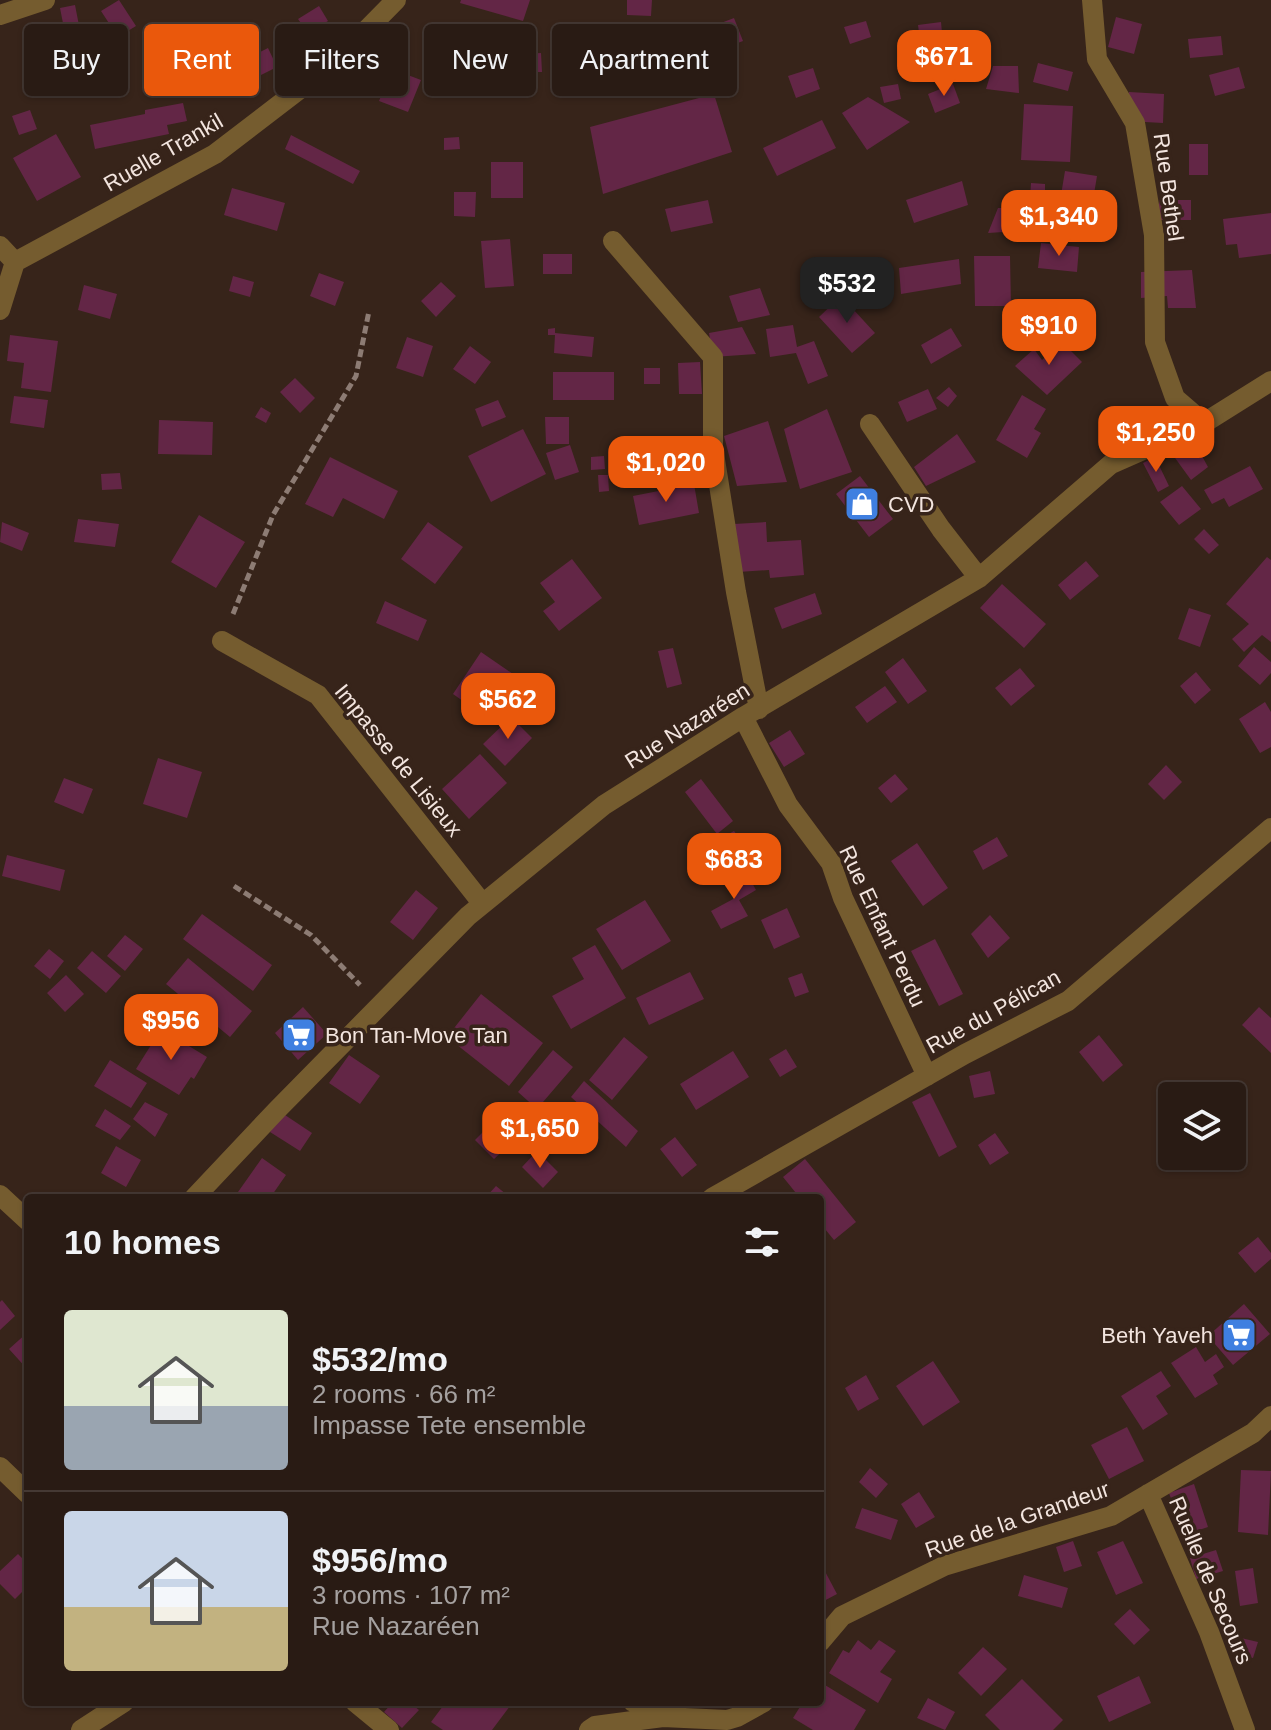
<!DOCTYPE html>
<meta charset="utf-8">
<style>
body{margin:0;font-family:Arial,sans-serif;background:#352822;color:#f1f3f6;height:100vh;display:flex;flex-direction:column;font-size:30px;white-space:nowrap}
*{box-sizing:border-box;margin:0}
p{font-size:26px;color:#a5a1a0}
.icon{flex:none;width:44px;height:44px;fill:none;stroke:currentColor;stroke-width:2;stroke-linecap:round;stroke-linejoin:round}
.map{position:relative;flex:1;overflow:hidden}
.details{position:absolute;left:24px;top:1194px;width:800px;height:512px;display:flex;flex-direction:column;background:#291b14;border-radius:8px;box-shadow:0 2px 6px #0004,0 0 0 2px #453934}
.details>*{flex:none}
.hud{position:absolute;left:24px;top:24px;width:800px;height:72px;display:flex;gap:16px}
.tools{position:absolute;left:1158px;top:1082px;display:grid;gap:16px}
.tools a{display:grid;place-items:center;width:88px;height:88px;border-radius:8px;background:#291b14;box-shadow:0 2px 6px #0004,0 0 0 2px #453934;font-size:40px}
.price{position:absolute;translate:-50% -68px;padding:0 18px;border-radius:16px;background:#ea580c;color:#fff;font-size:26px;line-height:52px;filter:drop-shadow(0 2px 4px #0008)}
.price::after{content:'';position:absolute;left:50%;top:48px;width:24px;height:18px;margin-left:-12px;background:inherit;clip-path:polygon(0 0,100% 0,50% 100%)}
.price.selected{background:#222;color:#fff}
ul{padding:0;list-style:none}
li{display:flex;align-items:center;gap:24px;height:200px;padding:0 40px}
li+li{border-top:2px solid #453934}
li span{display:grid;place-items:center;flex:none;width:224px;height:160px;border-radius:8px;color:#555}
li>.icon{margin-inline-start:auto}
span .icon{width:96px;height:96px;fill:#fffc;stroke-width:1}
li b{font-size:34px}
h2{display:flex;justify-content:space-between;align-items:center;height:96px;padding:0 40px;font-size:34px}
.pill{padding:0 28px;border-radius:8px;background:#291b14;box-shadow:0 2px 6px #0004,0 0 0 2px #453934;font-size:28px;line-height:72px}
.pill.selected{background:#ea580c;color:#fff}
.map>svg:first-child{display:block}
.building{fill:#632646}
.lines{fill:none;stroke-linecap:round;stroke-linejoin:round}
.path{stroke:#8d7c74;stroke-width:5;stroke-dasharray:8 4;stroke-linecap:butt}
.minor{stroke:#755c2f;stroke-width:20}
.labels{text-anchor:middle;stroke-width:7;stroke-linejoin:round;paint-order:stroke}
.street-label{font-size:22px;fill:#f3e5df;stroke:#37241a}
.poi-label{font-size:22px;fill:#f3e5df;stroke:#37241a;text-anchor:start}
</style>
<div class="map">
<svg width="1271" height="1730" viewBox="0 0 1271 1730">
<rect width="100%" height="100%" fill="#37241a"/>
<!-- building -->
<path class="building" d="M119,0L136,26L118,37L101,11Z
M461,0H530L523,21L460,3Z
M627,0H652L651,16L627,15Z
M75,5L85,56L70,59L60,8Z
M319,6L328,21L308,33L298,19Z
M1116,17L1142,24L1134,54L1108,47Z
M734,18L743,41L709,54L700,31Z
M866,21L871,37L850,44L844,27Z
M941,22L944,54L922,56L918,25Z
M664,36L679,37L678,55L662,53Z
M1221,36L1223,55L1190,58L1188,39Z
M647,44L648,58L629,59L628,46Z
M268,48L277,67L261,75L252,56Z
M558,50L593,55L589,83L554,78Z
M697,50L704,64L681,76L673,62Z
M541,53L542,72H517V54Z
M1038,63L1073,72L1068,91L1033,82Z
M993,66H1018L1019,93L986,89Z
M1239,67L1245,88L1215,96L1209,75Z
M813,68L820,89L796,98L788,76Z
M392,69L421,80L408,112L379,101Z
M898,84L901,99L884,103L880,87Z
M953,84L960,103L935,113L928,94Z
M1129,92L1164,94L1163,123L1127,121Z
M714,94L732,152L603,194L590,127Z
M868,97L910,122L867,150L842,113Z
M183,103L187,121L167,125L169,134L95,149L90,125L145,114V110Z
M1024,104L1073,106L1070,162L1021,160Z
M30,110L37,129L19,135L12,116Z
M822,120L836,148L777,176L763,148Z
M56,134L81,177L37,201L13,158Z
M291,135L360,171L353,184L285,149Z
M459,137L460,149L444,150V138Z
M1189,144H1208V175H1189Z
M491,162H523V198H491Z
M1065,171L1097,176L1093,200L1061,195Z
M962,181L968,205L914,223L906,200Z
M1031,183L1045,184V198H1030Z
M232,188L285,203L277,231L224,215Z
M454,192H476L475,217L454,216Z
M708,200L713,223L671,232L665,209Z
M1159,200H1191V220H1159Z
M1043,207L1045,229L988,233L998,208Z
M1271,213V254L1239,258L1237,244L1226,245L1223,219Z
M510,239L514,286L485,288L481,241Z
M1041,243L1079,247L1077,272L1038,268Z
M543,254H572V274H543Z
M974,256H1010L1011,306H975Z
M959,259L961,284L901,294L899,268Z
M1192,270L1196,308H1168L1167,296L1141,298V272Z
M319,273L344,282L335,306L310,296Z
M233,276L254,282L250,297L229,291Z
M441,282L456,296L436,317L421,301Z
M84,285L117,294L110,319L78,310Z
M760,288L770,315L738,322L729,296Z
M841,296L875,333L852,353L819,317Z
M793,325L797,347L814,341L828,376L808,384L796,353L770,357L766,329Z
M742,327L756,354L713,357L709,333Z
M555,328V333L594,337L592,357L554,353L555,335H548V329Z
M951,328L962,346L931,364L921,345Z
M10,335L58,341L51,392L21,388L24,363L7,361Z
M407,337L433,346L423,377L396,368Z
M1062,342L1082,362L1047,395L1015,366L1034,349L1042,360Z
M470,346L491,362L475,384L453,369Z
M700,362L702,394H679L678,363Z
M644,368H660V384H644Z
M553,372H614V400H553Z
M295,378L315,398L300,413L280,392Z
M949,387L957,396L948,407L936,398Z
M928,389L937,409L907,422L898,402Z
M1022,395L1046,409L1034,429L1041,433L1027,458L996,440Z
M14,396L48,400L44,428L10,423Z
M498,400L506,417L482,427L475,409Z
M261,407L271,413L266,423L255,417Z
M827,409L852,472L800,489L784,429Z
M545,417H569V444H546Z
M159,420L213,422L212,455L158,454Z
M768,421L787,482L737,486L724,436Z
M523,429L546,474L491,502L468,456Z
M957,434L976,462L926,486L914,467Z
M1191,436L1208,467L1191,480L1170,451Z
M570,445L579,472L555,480L546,453Z
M610,445H624V458H609Z
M604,456L605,469L591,470V457Z
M330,457L398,491L384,519L343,498L333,517L305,504Z
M1155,457L1169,486L1158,492L1143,463Z
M1250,466L1263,489L1229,507L1224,498L1212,504L1204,490Z
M120,473L122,489L102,490L101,474Z
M598,475H608L609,491L599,492Z
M860,476L893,519L869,537L836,494Z
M694,484L699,513L639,525L633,496Z
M1182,486L1201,509L1179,525L1160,502Z
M199,515L245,542L216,588L171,562Z
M78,519L119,524L115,547L74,542Z
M2,522L29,533L22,551L0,542Z
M428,522L463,547L435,584L401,559Z
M766,522L767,542L801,540L804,575L770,578L769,570L738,572L734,524Z
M1204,529L1219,545L1209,554L1194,539Z
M1267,557L1271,560V642L1262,635L1244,652L1232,639L1249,624L1226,604Z
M572,559L602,598L559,631L543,611L555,602L540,583Z
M1086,561L1099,576L1070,600L1058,585Z
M1002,584L1046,624L1024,648L980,608Z
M815,593L822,614L782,629L774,608Z
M385,601L427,620L418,641L376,623Z
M1189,608L1211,615L1200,647L1178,639Z
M1254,647L1271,662V673L1260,685L1238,666Z
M673,648L682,684L667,688L658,651Z
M481,652L513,674L484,716L453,694Z
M903,658L927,691L908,704L885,672Z
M1020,668L1035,686L1011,706L995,688Z
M1196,672L1211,690L1195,704L1180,686Z
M885,686L897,702L867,723L855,707Z
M1265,702L1271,712V747L1260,753L1239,719Z
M511,717L532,738L505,766L483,744Z
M790,730L805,754L784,767L769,743Z
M480,754L507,783L469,819L442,789Z
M158,758L202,772L187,818L143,804Z
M1166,765L1182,782L1164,800L1148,784Z
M895,774L908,789L891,803L878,788Z
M64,778L93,789L83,814L54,802Z
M701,779L733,821L717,834L685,792Z
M734,831L756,859L740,872L717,840Z
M997,837L1008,856L983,870L973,851Z
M917,843L948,888L923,906L891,861Z
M7,855L65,870L60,891L2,876Z
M745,870L756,890L739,900L748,916L721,929L711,911L735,898L725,881Z
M416,890L438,908L413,940L390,922Z
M645,900L671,941L622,970L596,929Z
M787,908L800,937L774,949L761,920Z
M202,914L272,965L253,991L183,939Z
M990,915L1010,938L988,958L971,934Z
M125,935L143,949L125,971L107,956Z
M935,939L963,994L939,1006L911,951Z
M595,945L626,998L571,1029L552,996L584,979L572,958Z
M49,949L64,961L50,979L34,966Z
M92,951L121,976L106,993L77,968Z
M188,958L252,1011L230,1037L166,984Z
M690,972L704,999L649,1025L636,998Z
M802,973L809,992L795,997L788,978Z
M66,975L84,994L65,1012L47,993Z
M481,994L543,1043L509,1086L447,1037Z
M303,1007L327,1034L298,1060L275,1033Z
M1259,1007L1271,1018V1053L1242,1025Z
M161,1029L207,1057L194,1079L191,1077L179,1095L136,1069Z
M1099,1035L1123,1065L1103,1082L1079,1052Z
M624,1037L648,1057L612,1100L589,1080Z
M786,1049L797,1067L780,1077L769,1059Z
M553,1050L573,1067L537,1109L518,1092Z
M733,1051L749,1077L696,1110L680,1084Z
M349,1055L380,1076L360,1104L329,1083Z
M110,1060L147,1083L131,1108L94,1086Z
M990,1071L995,1094L974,1098L969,1076Z
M584,1081L638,1131L626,1147L571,1097Z
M930,1093L957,1147L939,1157L912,1102Z
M145,1102L168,1114L155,1137L133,1119Z
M105,1109L131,1126L120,1140L95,1126Z
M282,1113L312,1133L300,1151L270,1132Z
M493,1122L512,1142L494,1159L475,1140Z
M995,1133L1009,1153L990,1165L978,1145Z
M675,1137L697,1165L682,1177L660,1149Z
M116,1146L141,1160L126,1187L101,1173Z
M537,1151L558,1172L543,1188L522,1167Z
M262,1158L286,1175L270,1198H247L238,1192Z
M805,1159L856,1222L834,1240L820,1223V1198H800L783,1177Z
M496,1186L511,1198H485Z
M1258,1237L1271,1253V1259L1255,1273L1238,1253Z
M2,1300L15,1316L0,1330V1302Z
M1244,1304L1270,1334L1233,1365L1208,1336Z
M28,1332V1370L9,1349Z
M1196,1347L1205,1362L1216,1354L1224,1367L1213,1375L1218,1384L1195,1398L1171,1363Z
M933,1361L960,1402L923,1426L896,1386Z
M1161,1371L1171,1386L1156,1396L1168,1414L1143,1430L1121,1396Z
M866,1375L879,1399L858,1411L845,1388Z
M1127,1427L1144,1461L1109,1479L1091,1445Z
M870,1468L888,1484L876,1498L859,1482Z
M1241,1470L1271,1471L1268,1535L1238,1532Z
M1194,1484L1208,1527L1184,1535L1169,1493Z
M919,1492L935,1517L916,1528L901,1504Z
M862,1508L898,1520L891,1540L855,1528Z
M1073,1541L1082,1566L1064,1572L1056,1547Z
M1123,1541L1143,1583L1116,1595L1097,1552Z
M1216,1550L1223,1571L1196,1579L1190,1558Z
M18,1554L28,1564V1586L15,1599L0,1584V1571Z
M820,1562L837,1594L820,1603Z
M1253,1568L1258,1603L1240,1606L1235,1571Z
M1024,1575L1068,1588L1062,1608L1018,1596Z
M1130,1609L1150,1630L1134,1645L1114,1624Z
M1241,1638L1258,1642L1253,1658L1237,1654Z
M858,1640L871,1650L879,1640L896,1651L880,1672L892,1679L878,1703L829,1673L843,1650L849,1653Z
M983,1647L1007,1669L981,1696L958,1673Z
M1139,1676L1151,1703L1109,1722L1097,1696Z
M1022,1679L1063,1720L1053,1730H1000L985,1715Z
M820,1682L866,1710L854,1730H813L793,1718L803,1702H820Z
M928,1698L955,1712L945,1730L917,1718Z
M393,1702H409L419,1710L402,1728L384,1712Z
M446,1702H513L492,1730H443L431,1722Z"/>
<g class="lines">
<!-- path -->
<path class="path" d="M233,614L273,515L356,376L369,311
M234,886L311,935L360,985"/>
<!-- minor -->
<path class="minor" d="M1092,0L1097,59L1135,123L1154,235L1155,342L1175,398L1204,423
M0,15L45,0
M613,241L713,357V447L736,592L759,709
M0,246L15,262
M0,310L15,262L215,154L335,62L396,0
M870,424L941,529L979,578
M222,641L318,695L482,903
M743,717L788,805L831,863L843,898L927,1076
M0,1195L28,1221
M194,1198L277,1110L468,916L604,805L743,717L979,578L1111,464L1204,423L1271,381
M712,1198L965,1054L1068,1001L1271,828
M0,1467L28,1494
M1148,1494L1209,1632L1245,1730
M820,1642L842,1616L944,1566L1111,1516L1253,1433L1271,1416
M355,1702L389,1730
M633,1702L670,1710
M81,1730L124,1702
M589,1730L595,1726L663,1717L727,1720L737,1717L764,1702"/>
</g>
<!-- icons -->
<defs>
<symbol id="shop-square" viewBox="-11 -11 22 22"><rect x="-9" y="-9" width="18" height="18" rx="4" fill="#3f7fe0" stroke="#37241a"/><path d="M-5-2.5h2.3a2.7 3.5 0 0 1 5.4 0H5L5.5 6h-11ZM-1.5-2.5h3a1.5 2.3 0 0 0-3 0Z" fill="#fff"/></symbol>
<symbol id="supermarket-square" viewBox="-11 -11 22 22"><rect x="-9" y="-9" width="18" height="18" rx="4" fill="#3f7fe0" stroke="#37241a"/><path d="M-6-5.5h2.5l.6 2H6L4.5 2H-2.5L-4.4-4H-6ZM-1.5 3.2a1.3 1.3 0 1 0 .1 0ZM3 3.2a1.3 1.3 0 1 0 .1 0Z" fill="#fff"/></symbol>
</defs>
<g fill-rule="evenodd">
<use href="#shop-square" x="842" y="484" width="40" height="40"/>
<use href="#supermarket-square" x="279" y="1015" width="40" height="40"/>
<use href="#supermarket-square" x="1219" y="1315" width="40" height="40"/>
</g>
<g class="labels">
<!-- street labels -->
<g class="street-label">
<text transform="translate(163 152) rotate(-30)" y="8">Ruelle Trankil</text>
<text transform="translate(1169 187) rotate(82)" y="8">Rue Bethel</text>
<text transform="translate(687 725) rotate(-32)" y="8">Rue Nazaréen</text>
<text transform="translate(399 760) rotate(51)" y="8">Impasse de Lisieux</text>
<text transform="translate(883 926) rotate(65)" y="8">Rue Enfant Perdu</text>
<text transform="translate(993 1011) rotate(-29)" y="8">Rue du Pélican</text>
<text transform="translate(1017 1519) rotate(-19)" y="8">Rue de la Grandeur</text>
<text transform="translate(1211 1580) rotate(67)" y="8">Ruelle de Secours</text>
</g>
<!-- poi labels -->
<g class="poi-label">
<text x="888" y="512">CVD</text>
<text x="325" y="1043">Bon Tan-Move Tan</text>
<text x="1213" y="1343" text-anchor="end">Beth Yaveh</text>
</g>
</g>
</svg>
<div class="tools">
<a><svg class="icon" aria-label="layers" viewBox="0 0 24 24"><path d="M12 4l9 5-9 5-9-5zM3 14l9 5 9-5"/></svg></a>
</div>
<b class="price" style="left:944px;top:98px">$671</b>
<b class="price" style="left:1059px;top:258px">$1,340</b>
<b class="price selected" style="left:847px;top:325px">$532</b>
<b class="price" style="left:1049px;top:367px">$910</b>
<b class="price" style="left:1156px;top:474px">$1,250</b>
<b class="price" style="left:666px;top:504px">$1,020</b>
<b class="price" style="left:508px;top:741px">$562</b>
<b class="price" style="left:734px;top:901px">$683</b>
<b class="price" style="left:171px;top:1062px">$956</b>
<b class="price" style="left:540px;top:1170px">$1,650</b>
<div class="hud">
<a class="pill">Buy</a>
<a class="pill selected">Rent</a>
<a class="pill">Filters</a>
<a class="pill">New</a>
<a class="pill">Apartment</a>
</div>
<section class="details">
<h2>10 homes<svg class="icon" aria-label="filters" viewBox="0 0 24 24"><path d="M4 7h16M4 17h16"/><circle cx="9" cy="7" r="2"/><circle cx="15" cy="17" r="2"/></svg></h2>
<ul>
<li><span style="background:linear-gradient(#dfe7d0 60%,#9aa5b1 0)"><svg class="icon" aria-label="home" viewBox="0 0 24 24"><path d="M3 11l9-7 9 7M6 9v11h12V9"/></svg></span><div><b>$532/mo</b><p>2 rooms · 66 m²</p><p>Impasse Tete ensemble</p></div></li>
<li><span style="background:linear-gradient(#c9d6e8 60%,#c2b280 0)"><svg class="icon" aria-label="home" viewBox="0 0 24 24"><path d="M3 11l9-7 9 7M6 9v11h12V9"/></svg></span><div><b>$956/mo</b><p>3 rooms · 107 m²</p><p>Rue Nazaréen</p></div></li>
</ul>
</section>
</div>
